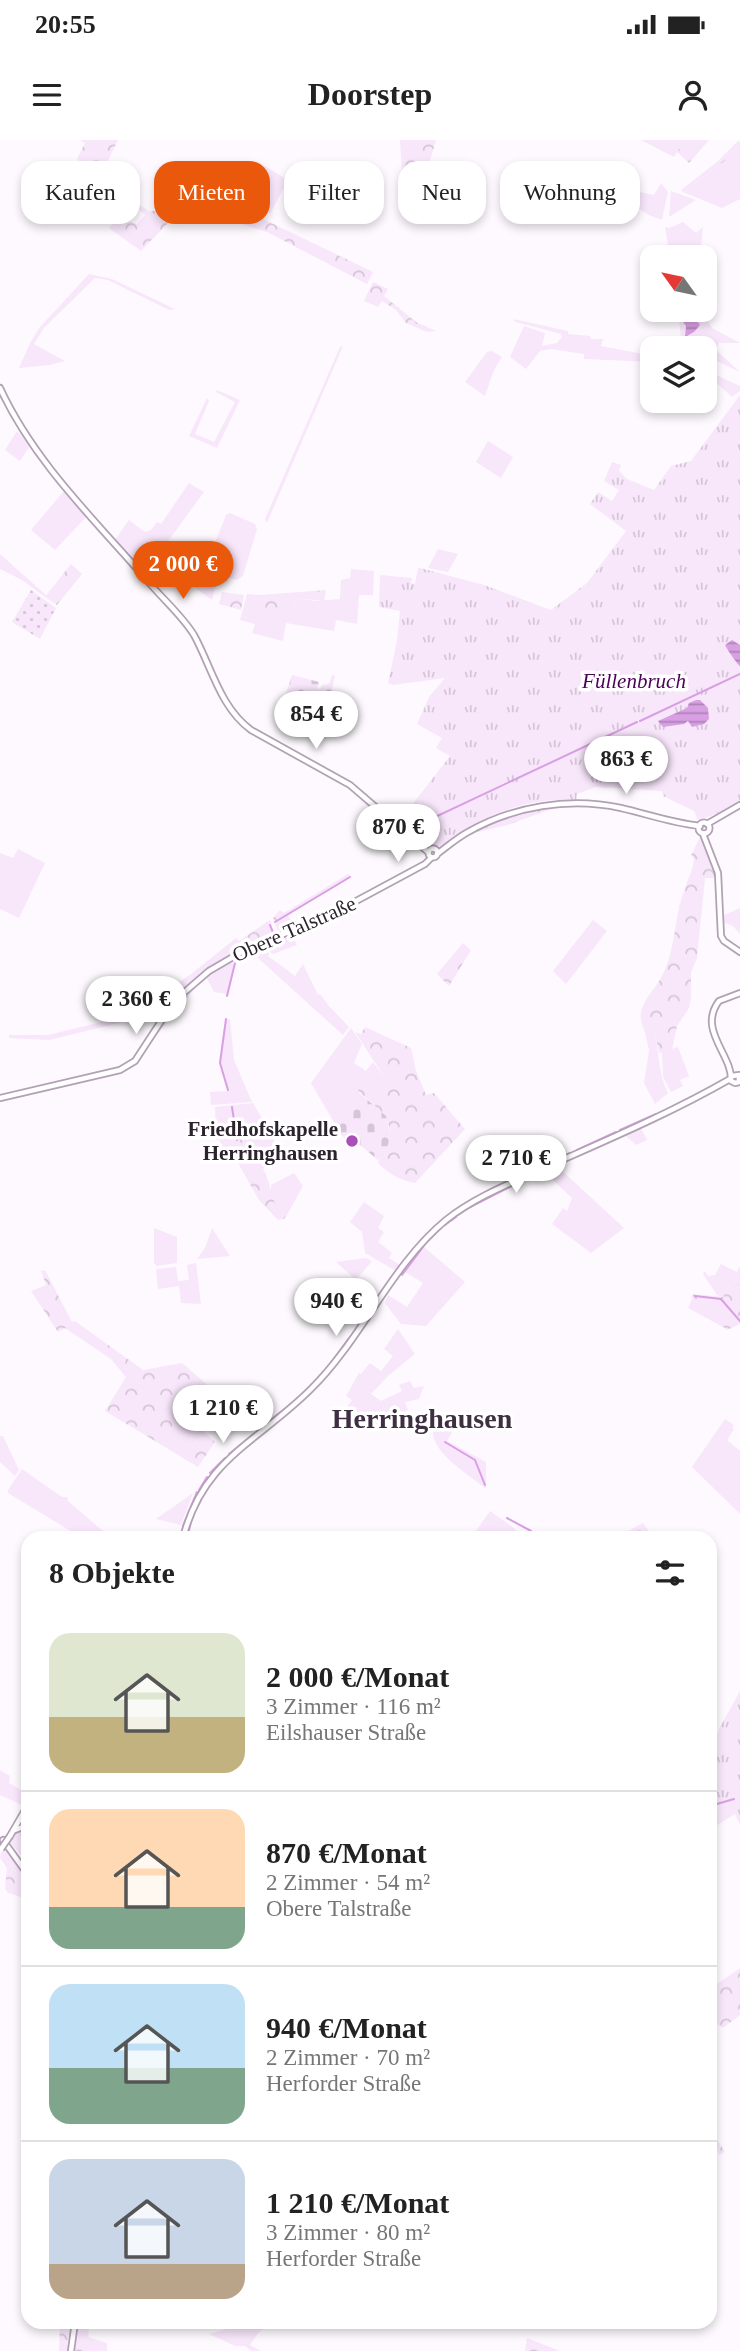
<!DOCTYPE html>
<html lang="de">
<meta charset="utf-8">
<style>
body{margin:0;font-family:Georgia,serif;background:#f2f2f2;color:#222;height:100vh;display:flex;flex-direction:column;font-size:26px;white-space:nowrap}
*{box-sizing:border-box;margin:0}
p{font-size:23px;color:#767676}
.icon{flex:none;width:38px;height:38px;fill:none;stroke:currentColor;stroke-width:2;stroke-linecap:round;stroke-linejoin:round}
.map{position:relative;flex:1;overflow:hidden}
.sheet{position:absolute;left:21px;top:1391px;width:696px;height:798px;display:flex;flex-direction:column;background:#fff;border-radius:21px;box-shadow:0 4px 10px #0003}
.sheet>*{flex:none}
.top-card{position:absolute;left:21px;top:21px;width:698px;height:63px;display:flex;gap:14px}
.needle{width:46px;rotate:303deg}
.fabs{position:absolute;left:640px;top:105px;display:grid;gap:14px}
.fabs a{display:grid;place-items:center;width:77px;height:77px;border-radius:14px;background:#fff;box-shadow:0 4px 10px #0003;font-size:35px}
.price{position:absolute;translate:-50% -60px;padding:0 16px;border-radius:24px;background:#fff;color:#222;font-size:23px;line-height:46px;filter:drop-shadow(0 2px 4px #0008)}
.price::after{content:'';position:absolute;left:50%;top:42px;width:21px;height:16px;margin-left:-10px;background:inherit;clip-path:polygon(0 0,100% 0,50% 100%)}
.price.active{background:#ea580c;color:#fff}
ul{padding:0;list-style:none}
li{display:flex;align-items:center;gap:21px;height:175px;padding:0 28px}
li+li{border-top:2px solid #e0e0e0}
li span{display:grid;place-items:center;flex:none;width:196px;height:140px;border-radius:21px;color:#555}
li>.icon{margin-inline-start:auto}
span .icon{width:84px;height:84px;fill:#fffc;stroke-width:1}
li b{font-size:30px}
h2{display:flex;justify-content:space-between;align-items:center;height:84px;padding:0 28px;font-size:30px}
.tag{padding:0 24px;border-radius:21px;background:#fff;box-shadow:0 4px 10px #0003;font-size:24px;line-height:63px}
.tag.active{background:#ea580c;color:#fff}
.status{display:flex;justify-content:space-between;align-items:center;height:49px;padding:0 35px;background:#fff;direction:ltr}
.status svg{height:19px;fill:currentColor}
header{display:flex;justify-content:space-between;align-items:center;height:91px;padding:0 28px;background:#fff;font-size:32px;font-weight:700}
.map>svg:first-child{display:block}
.grass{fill:#f8e6fb}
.forest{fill:url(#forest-crowns);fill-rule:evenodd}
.cemetery{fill:url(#cemetery-stones)}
.park{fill:url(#park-tufts)}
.garden{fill:url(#garden-dots)}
.water{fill:url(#water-rules)}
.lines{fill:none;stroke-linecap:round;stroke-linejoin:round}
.stream{stroke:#d99fe3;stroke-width:2}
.secondary-casing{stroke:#b3a0b6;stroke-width:8}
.secondary{stroke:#fff;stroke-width:4.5}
.secondary-bridge-casing{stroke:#b3a0b6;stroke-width:8;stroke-linecap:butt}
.secondary-bridge{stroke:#fff;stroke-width:4.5}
.poi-dot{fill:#aa4fba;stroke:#fff;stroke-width:2.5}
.labels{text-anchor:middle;stroke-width:7;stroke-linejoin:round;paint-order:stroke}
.park-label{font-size:21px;font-style:italic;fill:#4c0158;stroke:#fff}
.street-label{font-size:21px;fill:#2c242d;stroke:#fff}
.poi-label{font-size:21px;font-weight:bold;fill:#2c242d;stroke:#fff;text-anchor:end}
.district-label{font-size:28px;font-weight:bold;fill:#3f2f42;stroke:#fff}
</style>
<div class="status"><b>20:55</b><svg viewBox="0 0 49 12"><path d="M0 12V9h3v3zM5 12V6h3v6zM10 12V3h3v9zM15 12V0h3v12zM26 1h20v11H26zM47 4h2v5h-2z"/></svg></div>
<header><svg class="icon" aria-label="menu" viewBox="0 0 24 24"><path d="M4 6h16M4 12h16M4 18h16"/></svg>Doorstep<svg class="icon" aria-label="person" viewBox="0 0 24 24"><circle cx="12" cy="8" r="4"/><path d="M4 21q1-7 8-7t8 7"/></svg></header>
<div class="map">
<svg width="740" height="2211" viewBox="0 0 740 2211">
<defs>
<pattern id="forest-crowns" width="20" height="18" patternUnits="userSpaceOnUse" patternTransform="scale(1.75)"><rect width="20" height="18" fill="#f8e6fb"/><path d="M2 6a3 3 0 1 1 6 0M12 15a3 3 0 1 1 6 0" fill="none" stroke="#d5c5d7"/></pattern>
<pattern id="cemetery-stones" width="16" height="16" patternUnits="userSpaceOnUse" patternTransform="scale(1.75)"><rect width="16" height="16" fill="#f8e6fb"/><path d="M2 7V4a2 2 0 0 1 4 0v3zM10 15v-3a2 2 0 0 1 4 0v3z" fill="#d5c5d7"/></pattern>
<pattern id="park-tufts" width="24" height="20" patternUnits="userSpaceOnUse" patternTransform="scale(1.75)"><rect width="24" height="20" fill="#f8e6fb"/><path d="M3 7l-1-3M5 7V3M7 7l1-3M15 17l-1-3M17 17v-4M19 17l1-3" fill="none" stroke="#d5c5d7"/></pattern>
<pattern id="garden-dots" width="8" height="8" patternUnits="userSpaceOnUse" patternTransform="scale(1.75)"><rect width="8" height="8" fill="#f8e6fb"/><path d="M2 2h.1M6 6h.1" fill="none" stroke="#d5c5d7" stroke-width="1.8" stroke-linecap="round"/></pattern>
<pattern id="water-rules" width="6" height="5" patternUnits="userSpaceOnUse" patternTransform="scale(1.75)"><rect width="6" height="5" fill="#d99fe3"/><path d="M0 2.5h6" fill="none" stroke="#b081b8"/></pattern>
</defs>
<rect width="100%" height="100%" fill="#fdf9fe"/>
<!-- grass -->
<path class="grass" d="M641,0H675L682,5L674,17Z
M740,4V59L722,68L683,52L726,20Z
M258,22L288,40L270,74L225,49L227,46L247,57L242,53L259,26Z
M227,25L245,35L238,47L220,37Z
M102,40L149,71L146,75L101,45L99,42Z
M661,43L668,52L662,80L649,75L627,61L630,50L654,55Z
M671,51L696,60L669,77Z
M683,82L696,93L703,87L700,117H670L665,87L669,88Z
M89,134L112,139L175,169L169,170L108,140L95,138L44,188L34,204L65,221L50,225L19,228L30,203L40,187Z
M678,170H701L712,188L740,203H719L716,210L740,232L708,217L705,215V208H682Z
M513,179L568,191V194L590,196L591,199H603L601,206L653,216V222L584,219V214L551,209L540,211L526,229L510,217L524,186L545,193L542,206L557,203L562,197L561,194L516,182Z
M343,206L267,383L265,379L340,207Z
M492,211L502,217L494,230L485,256L465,242L487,212Z
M705,230L740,246V251L732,257L719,245L705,238Z
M217,250L240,260L217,308L189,296L207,258L209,261L195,294L214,302L235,262L216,252Z
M17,291L30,306L20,321L5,310Z
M488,301L513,317L501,338L476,322Z
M189,343L204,352L144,434L115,400L129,380L145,392L151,390L157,382L161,384Z
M64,351L87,376L55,410L31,390Z
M230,373L255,384L257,389L243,436L237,440L213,433L215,426L207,423L226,375Z
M438,409L458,414L448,432L428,428Z
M0,414L46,455L45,457L22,440L0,429Z
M201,429L211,433L214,441L219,443L215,448L212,460L176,434V432L193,443Z
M351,429L374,431L373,455H359L357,484L336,480L334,491L286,483L283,501L252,493L255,484L240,480L243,469L263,470L273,476L291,472L297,460L304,459L315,461L340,459L341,440L350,438Z
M18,709L45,723L19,778L0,769V713L13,718Z
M740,768V794L733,786L723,782L722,776Z
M593,780L607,791L566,844L553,831Z
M292,795L297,805L273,814L265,808L269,814L268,816L295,836L303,824L318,855L320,854L328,865L349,887L343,895L250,811Z
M232,819L234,826L227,854L214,852L206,837Z
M138,870L141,874L127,881L49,900L9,898V895H48L122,877Z
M226,879H230L234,920L252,962L211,965L210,952L227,951L220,923Z
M351,888L362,904L354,923L366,931L373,922L385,938L374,955L362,946L346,968L338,989L311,943Z
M644,889L655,892C659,913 658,933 668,953L655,964L644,943L649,910Z
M678,907L689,936L680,940L683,946L671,952L663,937L662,912Z
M253,963L274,999L272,1011L257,1017L248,993L239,1007L225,1014L219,1000H216L215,967Z
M557,1026L624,1088L591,1113L552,1084L563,1068L567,1071L572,1058L544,1032Z
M294,1033L303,1046L287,1075L278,1072L271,1057V1045Z
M364,1062L384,1076L378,1088L384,1092L378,1102L392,1113L389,1118L400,1125L396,1131L365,1113L362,1092L350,1082Z
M154,1088L177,1097V1123L157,1126L154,1123Z
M212,1088L230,1116L197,1119L205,1108Z
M424,1107L465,1142L426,1186L401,1184L385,1163L388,1155L407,1167L423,1143L405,1132Z
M366,1118L372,1121L356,1140L336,1122Z
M196,1123L201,1164L181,1163L179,1146L158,1149L156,1129L176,1127L178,1141L189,1140L187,1125Z
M721,1124L737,1132L740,1126V1145L732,1140L723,1157L717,1155L703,1134L705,1131L708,1136L715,1135Z
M692,1159L719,1160L733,1171L723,1187L688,1168Z
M398,1189L415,1214L388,1236L371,1254L381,1261L402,1251L399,1245L410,1241L414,1248L424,1246L419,1259L405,1262L408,1270L368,1289L344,1271L352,1260L346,1256L359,1233L361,1234L370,1223L381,1231L393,1216L384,1209Z
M144,1246L196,1301L192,1308L184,1311L172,1299Z
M418,1276L432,1279L452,1292L447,1301L486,1322V1349C470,1335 431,1313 433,1290H418Z
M725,1279L734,1285L732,1288L734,1289L727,1300L740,1311V1374L692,1327Z
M0,1296H3L19,1330L15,1336L0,1322Z
M22,1329L62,1357H67L68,1361L111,1398H82L8,1353V1350Z
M193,1353L181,1385L156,1379Z
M490,1371L514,1388L524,1398H487L476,1391Z
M0,1630L10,1636L9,1643L28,1654L22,1665L0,1655Z
M5,1706L28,1737V1748L1,1713Z
M251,2182H277L275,2188C260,2185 258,2194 250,2205L261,2211H251L245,2206H235L209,2194Z
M88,2197L107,2203V2211H88Z"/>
<!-- forest -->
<path class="forest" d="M80,0H118L100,37L77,19L85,3Z
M400,0H436L424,41L415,59L402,32Z
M675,0H709L689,23L677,12L682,5Z
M739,0L740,4L726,20L683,52L681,50L717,22Z
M183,61L225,65L253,74L373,132L367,144L267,92L213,75L186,71L168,83L141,111L109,88L117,79L137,84L149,71H158Z
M373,142L388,149L384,156L416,182L436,191L427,192L406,183L396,170L382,161L378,167L364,161Z
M71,424L82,434L57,465L45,457Z
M326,450L324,461L304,459L297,460L291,472L273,477L263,471L243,469L247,454L260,455Z
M222,452L244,455L241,470L219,464Z
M557,667L507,685L478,692L476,691L519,673Z
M701,696L714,728L715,738H705L697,818L691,833V858L689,868L677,886L672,910L659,913L655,892L644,889C633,867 653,854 662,836C672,816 673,799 677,778C680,760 687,743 693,726L694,719L691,715Z
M348,734L352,737L276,782L273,778L280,770L284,773Z
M270,780L275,795C245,807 217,819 193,840C180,851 171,872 155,880L143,867L191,834L236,798L239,801Z
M463,803L471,810L449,846L437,834Z
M192,848H195L145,910L171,870Z
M365,887L411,908L416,931L426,955L434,953L465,989L415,1043C399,1040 389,1034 378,1023C400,982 389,979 358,951L362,945L374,955L385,938L355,892L361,894Z
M641,988L647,1000L636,1005L625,995Z
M239,992L248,993L257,1017L272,1011L271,1019L263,1029C271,1043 271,1057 278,1071L287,1075L284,1079L278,1080L259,1060L238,1023L226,1018L225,1014L239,1007L236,999Z
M45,1130L72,1182L75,1181L143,1230L182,1223L211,1248C193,1272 191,1281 215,1302L198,1327L105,1271L126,1237L111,1219L65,1188L58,1192L31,1151L46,1145L41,1131ZM182,1288L196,1301L192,1308L184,1311L172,1299Z
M736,1132L733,1141L740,1145V1184L727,1190L723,1187L732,1171L719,1160L692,1159L693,1154L723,1157Z
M643,1383L654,1398H615Z
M25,1687L28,1688V1724L9,1701L19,1690Z
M1,1713L28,1748V1759L8,1753L5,1749L7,1728L0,1718Z
M740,1828V1875L723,1888L711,1880V1844L714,1846Z
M710,1968L717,1976L715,1996L725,2012L719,2015L714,2000H711Z
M60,2182H71L68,2211H59Z
M78,2182H89L88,2211H74Z
M527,2198L560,2211H525Z"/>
<!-- cemetery -->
<path class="cemetery" d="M292,535L319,542L317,548L320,549L322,545L329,544L332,535L335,536L330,557L338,560L328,597L277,583Z
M357,951L386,976L391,999L379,1021L359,1004L355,1008L337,991L346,968Z"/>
<!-- park -->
<path class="park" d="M740,255V661L716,674L698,680L694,671L663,656L662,651L596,647L577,654L576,661C546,656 508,667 481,681C470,686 444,707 434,707C422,706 408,691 398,683L450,616L436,608L442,598L417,584L429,557L445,538L393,545L388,543L397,501L400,471L379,467L380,435L412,438L411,443L415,444L418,428H420L484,445L551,470L587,443L626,391L590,364L598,352L612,361L619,350L604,341L612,322L621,325L619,331L627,339L654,350L671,326L691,321Z
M740,1551V1685L735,1674L711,1689V1602L717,1596L719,1589Z"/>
<!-- garden -->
<path class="garden" d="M31,450L56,468L40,499L12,482Z
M288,775L294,787L279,793L275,784Z"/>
<!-- water -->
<path class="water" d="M693,176L700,185L694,192L685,197L686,186L683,182L685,180L689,182Z
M732,500L740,505V526C737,524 727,509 725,505Z
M696,560H700L708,568L709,579L704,584L692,587L688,581L684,584L663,587L658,581L687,568L689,563Z"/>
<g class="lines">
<!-- stream -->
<path class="stream" d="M640,581L740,534
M411,691L416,686L637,582
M275,782L350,737
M234,813L274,795L270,785
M227,856L235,823
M226,879L220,923L228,950
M232,967L237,1000
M620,990L656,974
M577,1010L616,992
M577,1016L592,1009
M533,1030L570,1013
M524,1040L571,1018
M509,1041L530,1031
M470,1067L518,1043
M457,1069L493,1049
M453,1072L456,1070
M445,1085L456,1077
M436,1086L442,1081
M421,1100L434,1088
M412,1112L418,1104
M402,1135L426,1103L442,1087
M695,1156L721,1159L740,1181
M330,1224L349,1198
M304,1253L325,1231
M273,1278L297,1259
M258,1291L271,1280
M445,1302L475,1320L485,1345
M249,1305L279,1280
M229,1314L255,1293
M210,1333L225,1318
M199,1350L207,1337
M507,1378L531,1391
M183,1386L197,1352
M538,1393L550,1398
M187,1398L193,1374
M710,1666L734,1659"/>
<defs>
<path id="secondary" d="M0,248C35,324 98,383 152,446C166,462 183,477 194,495C212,528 220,567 251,590L350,645L428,712
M698.5 688a5.5 5.5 0 1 1 11 0a5.5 5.5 0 1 1-11 0Z
M707,684L740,665
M703,694L718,733L721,796L724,801L740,812
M428.5 713a4.5 4.5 0 1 1 9 0a4.5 4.5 0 1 1-9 0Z
M437,714C448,706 457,698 468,692C514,666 569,657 621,668C647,674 672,683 700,686
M732,936L739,935V942L735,943L731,941C733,915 697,890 719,861L740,853
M0,958L120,930L135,921L167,872L180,856L209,831L245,810L332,774L425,724L431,718
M183,1398C203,1319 258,1302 311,1249C362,1199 391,1125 446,1080C475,1057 511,1043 544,1028C607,1000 671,973 730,939
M21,1677L28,1681
M15,1690L28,1685
M10,1696L28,1665
M3,1700L28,1735
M71,2211L75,2182"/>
</defs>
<!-- secondary casing -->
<use href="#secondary" class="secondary-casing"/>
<!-- secondary -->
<use href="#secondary" class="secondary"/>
<defs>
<path id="secondary-bridge" d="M1,1709L10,1696"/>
</defs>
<!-- secondary-bridge casing -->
<use href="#secondary-bridge" class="secondary-bridge-casing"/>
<!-- secondary-bridge -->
<use href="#secondary-bridge" class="secondary-bridge"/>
</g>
<!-- markers -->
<circle class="poi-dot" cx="352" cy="1001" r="7"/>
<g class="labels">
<!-- park labels -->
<g class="park-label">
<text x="634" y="548">Füllenbruch</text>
</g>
<!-- street labels -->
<g class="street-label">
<text transform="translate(294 789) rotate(-24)" y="7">Obere Talstraße</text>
</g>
<!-- poi labels -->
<g class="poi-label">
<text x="338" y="996">Friedhofskapelle<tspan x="338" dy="24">Herringhausen</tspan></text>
</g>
<!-- district labels -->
<g class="district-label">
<text x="422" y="1288">Herringhausen</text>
</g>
</g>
</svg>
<div class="fabs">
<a><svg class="needle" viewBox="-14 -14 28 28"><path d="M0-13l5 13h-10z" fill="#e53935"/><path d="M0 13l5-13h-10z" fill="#767676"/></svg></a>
<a><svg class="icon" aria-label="layers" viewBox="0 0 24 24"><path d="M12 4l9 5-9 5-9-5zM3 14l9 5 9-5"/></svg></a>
</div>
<b class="price active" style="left:183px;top:461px">2 000 €</b>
<b class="price" style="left:316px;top:611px">854 €</b>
<b class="price" style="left:626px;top:656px">863 €</b>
<b class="price" style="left:398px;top:724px">870 €</b>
<b class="price" style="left:136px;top:896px">2 360 €</b>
<b class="price" style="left:516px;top:1055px">2 710 €</b>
<b class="price" style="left:336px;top:1198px">940 €</b>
<b class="price" style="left:223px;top:1305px">1 210 €</b>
<div class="top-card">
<a class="tag">Kaufen</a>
<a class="tag active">Mieten</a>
<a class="tag">Filter</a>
<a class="tag">Neu</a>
<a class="tag">Wohnung</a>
</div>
<section class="sheet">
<h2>8 Objekte<svg class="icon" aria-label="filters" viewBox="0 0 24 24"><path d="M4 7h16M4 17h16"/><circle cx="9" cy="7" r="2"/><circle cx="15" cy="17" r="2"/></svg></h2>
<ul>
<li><span style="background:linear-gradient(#dfe7d0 60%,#c2b280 0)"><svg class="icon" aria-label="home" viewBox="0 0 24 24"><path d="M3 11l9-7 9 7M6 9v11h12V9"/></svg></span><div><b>2 000 €/Monat</b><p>3 Zimmer · 116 m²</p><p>Eilshauser Straße</p></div></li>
<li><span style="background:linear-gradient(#ffd9b3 70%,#7fa58c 0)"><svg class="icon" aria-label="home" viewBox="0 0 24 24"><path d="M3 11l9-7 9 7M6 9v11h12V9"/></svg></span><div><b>870 €/Monat</b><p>2 Zimmer · 54 m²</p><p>Obere Talstraße</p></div></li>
<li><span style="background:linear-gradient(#bfe0f5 60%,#7fa58c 0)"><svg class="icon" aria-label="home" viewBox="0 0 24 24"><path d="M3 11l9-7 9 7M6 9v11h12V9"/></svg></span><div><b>940 €/Monat</b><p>2 Zimmer · 70 m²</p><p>Herforder Straße</p></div></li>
<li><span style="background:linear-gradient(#c9d6e8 75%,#b9a48a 0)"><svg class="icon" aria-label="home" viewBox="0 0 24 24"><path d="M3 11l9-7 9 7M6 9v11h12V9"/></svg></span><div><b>1 210 €/Monat</b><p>3 Zimmer · 80 m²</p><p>Herforder Straße</p></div></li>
</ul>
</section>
</div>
